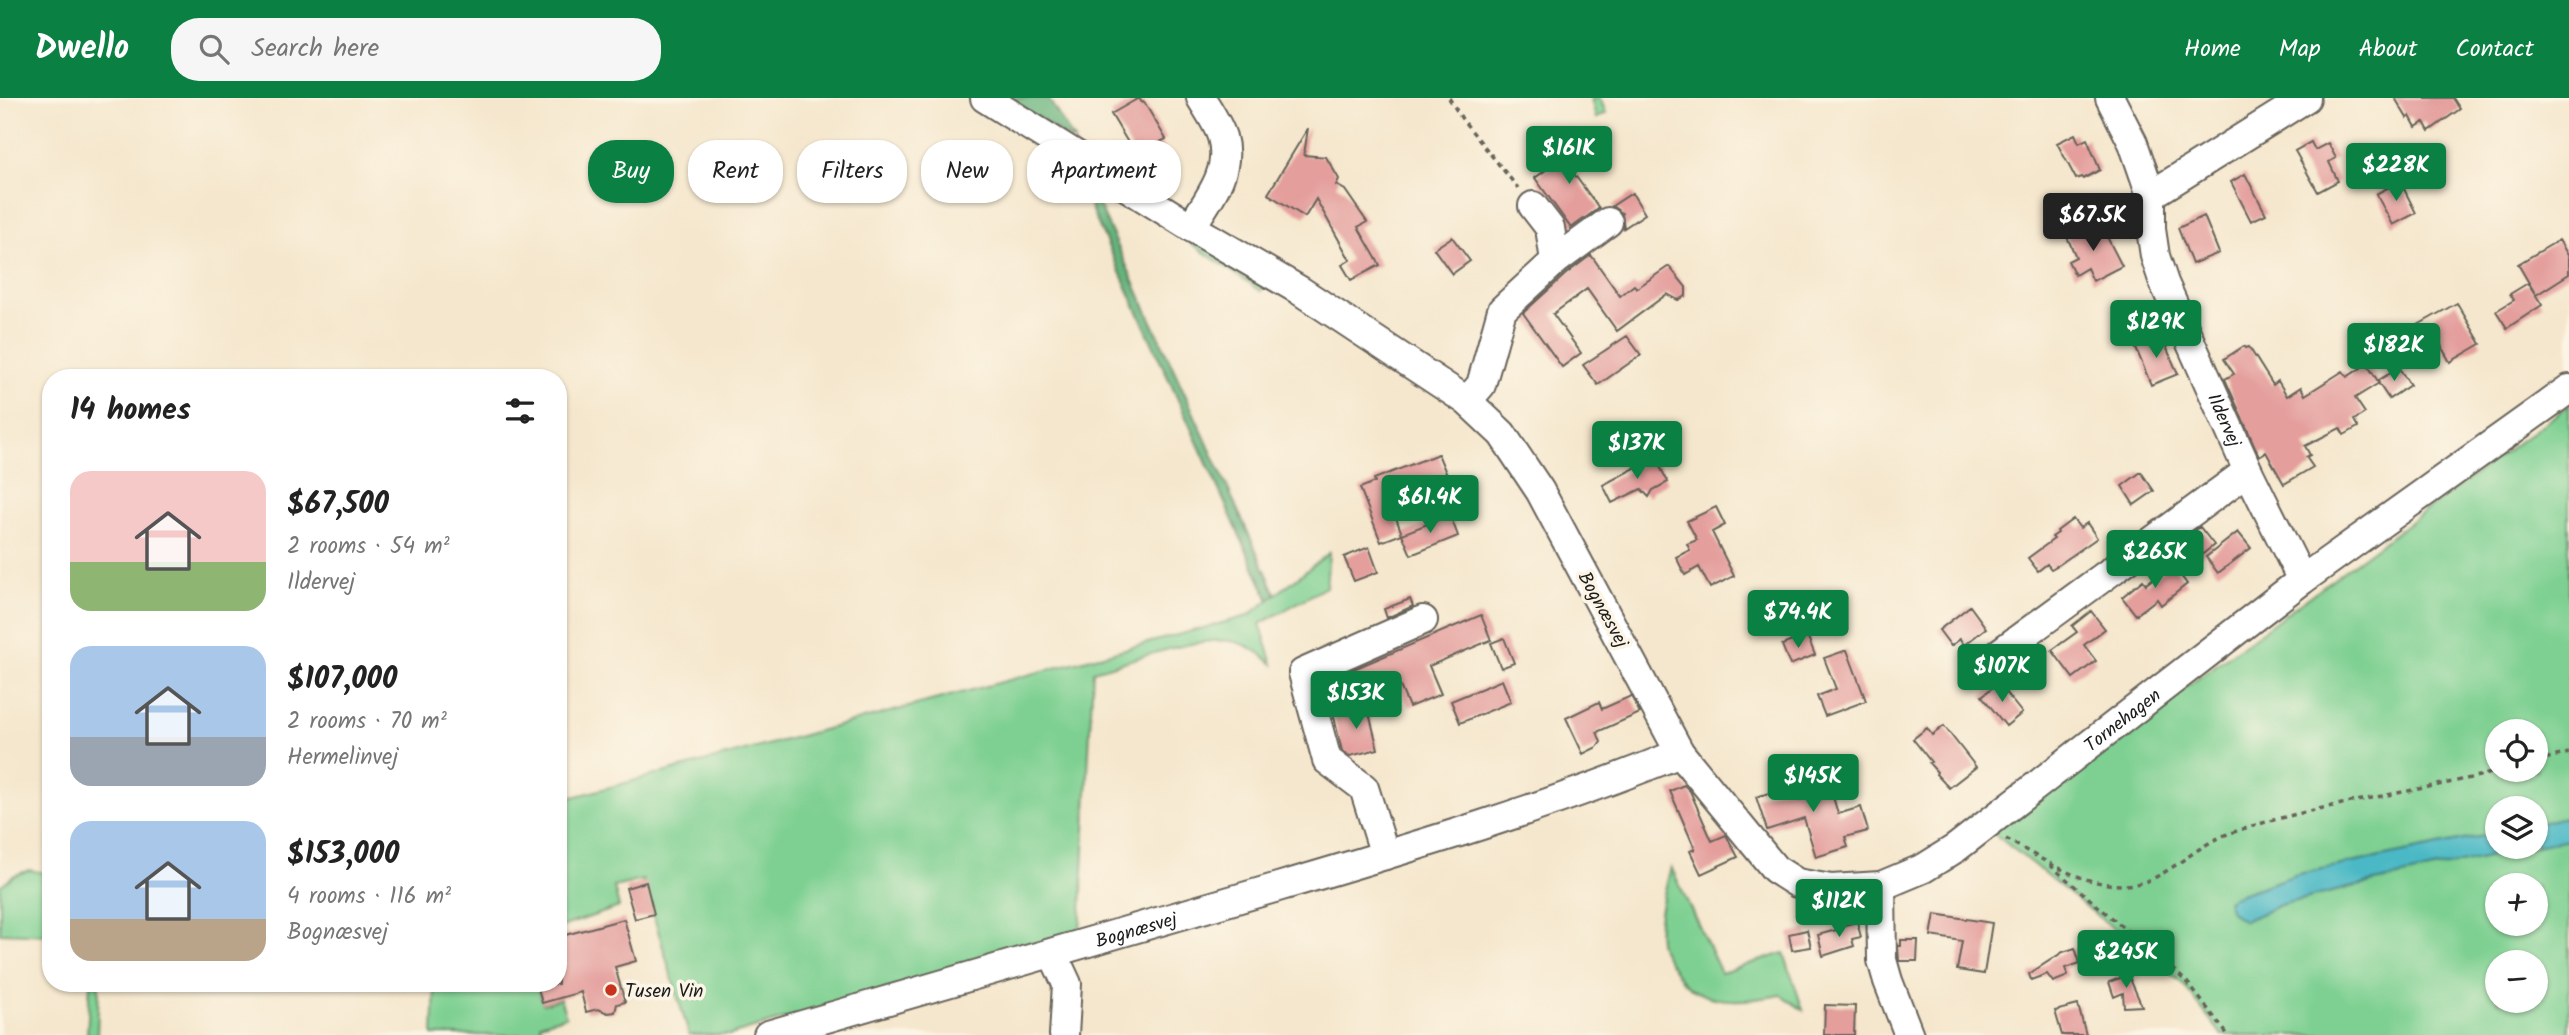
<!DOCTYPE html>
<meta charset="utf-8">
<style>
body{margin:0;font-family:Kalam,sans-serif;background:#f6f6f6;color:#222;height:100vh;display:flex;flex-direction:column;font-size:26px;white-space:nowrap}
*{box-sizing:border-box;margin:0}
p{font-size:23px;color:#767676}
.icon{flex:none;width:38px;height:38px;fill:none;stroke:currentColor;stroke-width:2;stroke-linecap:round;stroke-linejoin:round}
.map{position:relative;flex:1;overflow:hidden}
.panel{position:absolute;left:42px;top:271px;width:525px;height:623px;display:flex;flex-direction:column;background:#fff;border-radius:28px;box-shadow:0 2px 5px #0004}
.panel>*{flex:none}
.guide{position:absolute;left:588px;top:42px;width:665px;height:63px;display:flex;gap:14px}
.fabs{position:absolute;left:2485px;top:621px;display:grid;gap:14px}
.fabs a{display:grid;place-items:center;width:63px;height:63px;border-radius:50%;background:#fff;box-shadow:0 2px 5px #0004;font-size:35px}
.price{position:absolute;translate:-50% -60px;padding:0 16px;border-radius:7px;background:#0b8043;color:#fff;font-size:23px;line-height:46px;filter:drop-shadow(0 2px 4px #0008)}
.price::after{content:'';position:absolute;left:50%;top:42px;width:21px;height:16px;margin-left:-10px;background:inherit;clip-path:polygon(0 0,100% 0,50% 100%)}
.price.current{background:#222;color:#fff}
ul{padding:0;list-style:none}
li{display:flex;align-items:center;gap:21px;height:175px;padding:0 28px}
li span{display:grid;place-items:center;flex:none;width:196px;height:140px;border-radius:21px;color:#555}
li>.icon{margin-inline-start:auto}
span .icon{width:84px;height:84px;fill:#fffc;stroke-width:1}
li b{font-size:30px}
h2{display:flex;justify-content:space-between;align-items:center;height:84px;padding:0 28px;font-size:30px}
.chip{padding:0 24px;border-radius:28px;background:#fff;box-shadow:0 2px 5px #0004;font-size:24px;line-height:63px}
.chip.current{background:#0b8043;color:#fff}
header{display:flex;align-items:center;gap:42px;box-sizing:border-box;height:98px;padding:0 35px;background:#0b8043;color:#fff}
header strong{font-size:33px}
nav{display:flex;gap:38px;margin-inline-start:auto;font-size:24px}
.search{width:490px;height:63px;background:#f6f6f6;display:flex;align-items:center;gap:18px;box-sizing:border-box;padding:0 24px;border-radius:28px;color:#767676;font-size:26px}
.map>svg:first-child{display:block}
.green{fill:#7ed092;stroke:#4d7657;stroke-width:2;fill-rule:evenodd}
.forest{fill:#66b27c;stroke:#41674c;stroke-width:2}
.water{fill:#4bb9c5;stroke:#346a70;stroke-width:2}
.building{fill:#e49e9c}
.lines{fill:none;stroke-linecap:round;stroke-linejoin:round}
.minor-casing{stroke:#68635a;stroke-width:32}
.path{stroke:#68635a;stroke-width:3.5;stroke-dasharray:5 5;stroke-linecap:butt}
.minor{stroke:#fff;stroke-width:28}
.poi-dot{fill:#c8321e;stroke:#fcf5e5;stroke-width:2.5}
.labels{text-anchor:middle;stroke-width:7;stroke-linejoin:round;paint-order:stroke}
.street-label{font-size:19px;fill:#1c1c1c;stroke:#fcf5e5}
.poi-label{font-size:19px;fill:#1c1c1c;stroke:#fcf5e5;text-anchor:start}
</style>
<header>
<strong>Dwello</strong>
<div class="search"><svg class="icon" aria-label="search" viewBox="0 0 24 24"><circle cx="10" cy="10" r="6"/><path d="M15 15l6 6"/></svg>Search here</div>
<nav><a>Home</a><a>Map</a><a>About</a><a>Contact</a></nav>
</header>
<div class="map">
<svg width="2569" height="937" viewBox="0 0 2569 937">
<rect width="100%" height="100%" fill="#fcf5e5"/>
<filter id="ink" filterUnits="userSpaceOnUse"><feTurbulence type="fractalNoise" baseFrequency=".0143" numOctaves="2"/><feDisplacementMap in="SourceGraphic" scale="14" xChannelSelector="R" yChannelSelector="G"/><feConvolveMatrix kernelMatrix="1 2 1 2 8 2 1 2 1" color-interpolation-filters="sRGB"/></filter>
<filter id="wash" filterUnits="userSpaceOnUse"><feTurbulence type="fractalNoise" baseFrequency=".00686" numOctaves="4" result="noise"/><feDisplacementMap in="SourceGraphic" scale="28" xChannelSelector="R" yChannelSelector="G"/><feGaussianBlur stdDeviation="1.57" result="paint"/><feColorMatrix in="noise" values="0 0 0 0 0 0 0 0 0 0 0 0 0 0 0 0 0 1.4 0 .05"/><feComposite in="paint" operator="in"/></filter>
<g filter="url(#wash)">
<rect width="100%" height="100%" fill="#f5e7cd"/>
<!-- green -->
<path class="green" d="M1591,0H1600L1606,15L1596,21Z
M1055,56L1268,182L1261,193L1111,91L1089,85H1076Z
M2569,307V937H2222L2182,885L1991,733ZM2497,634H2536V672H2497ZM2497,710H2536V749H2497ZM2497,788H2536V826H2497ZM2497,864H2536V903H2497Z
M1329,455L1326,489L1260,526L1273,566C1261,556 1251,548 1236,544C1202,536 1128,564 1093,573L1080,834L730,937H689L643,782L614,789L619,809L558,830V703L1248,518Z
M1671,769L1721,875L1784,855L1803,912L1781,897C1739,905 1694,910 1671,867C1667,860 1660,851 1659,843C1656,819 1665,793 1671,769Z
M29,772L45,775L51,781V837L0,835V788L13,778Z
M90,886H99L97,937H87Z
M435,886H536L543,906L560,901L566,918L540,926L542,937H433Z"/>
<!-- forest -->
<path class="forest" d="M1004,0H1048L1075,44Z
M1076,85H1089L1276,496L1269,502L1084,95Z"/>
<!-- water -->
<path class="water" d="M2569,718V741L2536,748V726Z
M2497,735V749H2532L2344,791L2280,807L2244,823L2231,814L2227,803L2235,798L2298,776Z"/>
<g id="blocks">
<!-- building -->
<path class="building" d="M1139,0L1142,5L1144,4L1166,41L1160,44L1164,51L1149,59L1146,52L1136,58L1111,16Z
M2395,0H2453L2460,11L2429,33L2424,24L2416,29L2410,18L2407,20Z
M1308,30L1304,57L1326,59L1339,81L1336,87L1345,92L1367,124L1358,129L1380,167L1351,182L1342,167L1350,162L1316,101L1305,119L1268,96Z
M2075,36L2079,45L2087,41L2100,72L2083,81L2082,79L2076,81L2057,45Z
M1589,41L1597,52L1571,72L1599,110L1571,130L1535,80Z
M2311,44L2315,52L2328,45L2336,60L2329,64L2338,83L2318,94L2295,53Z
M2245,76L2266,116L2251,123L2231,84Z
M2400,83L2416,115L2393,127L2376,96Z
M1632,95L1645,116L1624,130L1622,115L1612,108Z
M2204,118L2219,155L2192,166L2178,130Z
M2093,126L2099,138L2105,135L2122,168L2093,183L2087,170L2075,177L2068,163L2076,159L2067,139Z
M1452,139L1470,163L1452,176L1434,151Z
M2559,142L2569,159V176L2536,197L2518,166Z
M1591,157L1620,198L1634,187L1637,190L1669,168L1686,189V198L1678,202L1667,196L1617,233L1587,191L1553,216L1581,255L1562,269L1523,215L1566,176Z
M2528,185L2542,207L2507,230L2496,213L2514,202L2510,196Z
M2457,205L2481,246L2450,264L2434,235L2409,251L2400,237Z
M2161,237L2178,276L2151,287L2135,248Z
M1627,238L1641,257L1598,287L1583,267Z
M2244,248L2246,250L2249,249L2273,287L2278,283L2287,298L2301,289L2305,297L2343,273L2347,279L2367,266L2379,285L2355,300L2365,315L2354,322L2358,329L2344,337L2340,330L2305,348L2310,357L2306,359L2313,369L2284,386L2266,354L2259,358L2225,281L2234,276L2224,261Z
M2399,270L2410,287L2389,301L2377,283Z
M1438,356L1458,403L1442,409L1433,386L1390,404L1402,436L1381,444L1360,390L1375,384L1374,381Z
M1655,359L1668,384L1653,392L1649,399L1641,391L1612,405L1603,387Z
M2141,374L2154,393L2134,407L2122,388Z
M1716,409L1725,427L1712,434L1734,478L1710,490L1699,469L1685,477L1676,459L1690,452L1687,446L1697,442L1687,423Z
M1450,417L1458,438L1411,457L1402,436Z
M2073,421L2080,430L2087,425L2097,440L2060,466L2051,471L2047,466L2038,473L2028,460L2054,441L2052,439L2058,435L2057,433Z
M2200,429L2214,447L2189,467L2174,448Z
M2238,434L2251,450L2218,475L2206,459Z
M1369,449L1378,474L1354,483L1344,459Z
M2172,466L2187,486L2161,507L2157,501L2136,517L2122,499L2143,482L2146,486Z
M1410,501L1413,508L1387,520L1384,511Z
M1970,508L1986,530L1964,547L1960,541L1951,548L1939,532Z
M2091,513L2105,531L2084,547L2096,563L2073,580L2052,552L2077,534L2072,528Z
M1481,517L1491,542L1429,568L1441,596L1409,609L1397,581L1352,600L1342,576Z
M1807,537L1815,557L1790,567L1782,547Z
M1504,540L1514,565L1501,570L1491,545Z
M1847,552L1866,603L1825,618L1817,598L1836,591L1824,560Z
M1502,582L1511,604L1460,625L1451,603Z
M1998,585L2022,615L2006,628L1982,598Z
M1631,598L1640,615L1597,634L1601,644L1597,649L1583,656L1566,620L1599,604L1602,611Z
M1367,607L1378,651L1350,658L1342,653L1333,615Z
M1944,628L1976,669L1949,690L1936,676L1937,674L1929,665L1931,664L1913,641L1927,630L1932,637Z
M1827,678L1838,716L1861,709L1868,733L1845,739L1848,749L1816,759L1804,720L1767,732L1756,699Z
M1684,687L1690,693L1712,743L1726,737L1738,759L1701,776L1690,753L1695,751L1670,693Z
M646,784L654,816L635,821L626,790Z
M1935,816L1992,825L1984,876L1957,872L1962,843L1931,838Z
M624,821L636,863L615,869L625,904L617,906L615,914L608,915L598,911L586,914L581,894L542,905L537,886H558V839Z
M1857,824L1861,839L1852,841L1854,848L1823,858L1818,837L1840,831V828Z
M1807,832L1811,849L1792,852L1789,836Z
M1901,842H1918L1917,863H1899L1898,848H1901Z
M2075,850L2080,865L2065,870L2068,878L2053,884L2047,876L2031,882L2029,876L2063,854Z
M2122,865H2123L2142,908L2124,909L2123,895L2114,899L2109,884L2123,879Z
M1825,907L1855,908L1854,937H1824Z
M2078,907L2086,937H2062L2055,913Z"/>
</g>
</g>
<g filter="url(#ink)">
<use href="#blocks" fill-opacity="0" stroke="#68635a" stroke-width="2"/>
<g class="lines">
<defs>
<g id="minor">
<path id="s1" d="M2110,0L2133,45L2151,97V131L2155,158L2164,185L2248,373L2302,482"/>
<path d="M2151,97L2306,0"/>
<path d="M1191,129C1208,101 1232,74 1222,39C1218,26 1208,12 1201,0"/>
<path d="M1555,163L1608,124"/>
<path d="M1467,303L1481,287L1502,212L1555,163L1550,130L1533,108"/>
<path d="M1994,559L2248,373"/>
<path id="s2" d="M1680,655L1775,771L1797,785L1831,791L1881,788L1924,770L1956,750L2302,482L2569,291"/>
<path d="M1385,757L1364,690L1327,662L1303,575L1423,522"/>
<path d="M1881,788L1882,862L1888,883L1909,937"/>
<path d="M1053,856L1067,886L1064,937"/>
<path id="s3" d="M768,937C938,889 1108,840 1278,789C1414,749 1549,709 1680,655L1540,393L1502,336L1467,303L1299,192L1191,129L985,0"/>
</g>
</defs>
<!-- minor casing -->
<use href="#minor" class="minor-casing"/>
<!-- path -->
<path class="path" d="M1449,0L1462,21L1518,90
M2536,663L2569,655
M2006,741C2044,762 2089,793 2135,786C2165,782 2196,747 2228,736C2317,705 2412,696 2503,672
M2050,767L2187,884L2228,937"/>
<!-- minor -->
<use href="#minor" class="minor"/>
</g>
</g>
<!-- markers -->
<circle class="poi-dot" cx="611" cy="892" r="7"/>
<g class="labels">
<!-- street labels -->
<g class="street-label">
<text dy="7" stroke="none"><textPath href="#s1" startOffset="345">Ildervej</textPath></text>
<text transform="translate(1604 511) rotate(61)" y="7">Bognæsvej</text>
<text dy="7" stroke="none"><textPath href="#s2" startOffset="555">Tornehagen</textPath></text>
<text dy="7" stroke="none"><textPath href="#s3" startOffset="383">Bognæsvej</textPath></text>
</g>
<!-- poi labels -->
<g class="poi-label">
<text x="625" y="899">Tusen Vin</text>
</g>
</g>
</svg>
<div class="fabs">
<a><svg class="icon" aria-label="locate" viewBox="0 0 24 24"><circle cx="12" cy="12" r="6"/><path d="M12 2v4M12 18v4M2 12h4M18 12h4"/></svg></a>
<a><svg class="icon" aria-label="layers" viewBox="0 0 24 24"><path d="M12 4l9 5-9 5-9-5zM3 14l9 5 9-5"/></svg></a>
<a>+</a>
<a>−</a>
</div>
<b class="price" style="left:1569px;top:88px">$161K</b>
<b class="price" style="left:2396px;top:105px">$228K</b>
<b class="price current" style="left:2093px;top:155px">$67.5K</b>
<b class="price" style="left:2156px;top:262px">$129K</b>
<b class="price" style="left:2394px;top:285px">$182K</b>
<b class="price" style="left:1637px;top:383px">$137K</b>
<b class="price" style="left:1430px;top:437px">$61.4K</b>
<b class="price" style="left:2155px;top:492px">$265K</b>
<b class="price" style="left:1798px;top:552px">$74.4K</b>
<b class="price" style="left:2002px;top:606px">$107K</b>
<b class="price" style="left:1356px;top:633px">$153K</b>
<b class="price" style="left:1813px;top:716px">$145K</b>
<b class="price" style="left:1839px;top:841px">$112K</b>
<b class="price" style="left:2126px;top:892px">$245K</b>
<div class="guide">
<a class="chip current">Buy</a>
<a class="chip">Rent</a>
<a class="chip">Filters</a>
<a class="chip">New</a>
<a class="chip">Apartment</a>
</div>
<section class="panel">
<h2>14 homes<svg class="icon" aria-label="filters" viewBox="0 0 24 24"><path d="M4 7h16M4 17h16"/><circle cx="9" cy="7" r="2"/><circle cx="15" cy="17" r="2"/></svg></h2>
<ul>
<li><span style="background:linear-gradient(#f6c9c9 65%,#8fb573 0)"><svg class="icon" aria-label="home" viewBox="0 0 24 24"><path d="M3 11l9-7 9 7M6 9v11h12V9"/></svg></span><div><b>$67,500</b><p>2 rooms · 54 m²</p><p>Ildervej</p></div></li>
<li><span style="background:linear-gradient(#a9c7e8 65%,#9aa5b1 0)"><svg class="icon" aria-label="home" viewBox="0 0 24 24"><path d="M3 11l9-7 9 7M6 9v11h12V9"/></svg></span><div><b>$107,000</b><p>2 rooms · 70 m²</p><p>Hermelinvej</p></div></li>
<li><span style="background:linear-gradient(#a9c7e8 70%,#b9a48a 0)"><svg class="icon" aria-label="home" viewBox="0 0 24 24"><path d="M3 11l9-7 9 7M6 9v11h12V9"/></svg></span><div><b>$153,000</b><p>4 rooms · 116 m²</p><p>Bognæsvej</p></div></li>
</ul>
</section>
</div>
